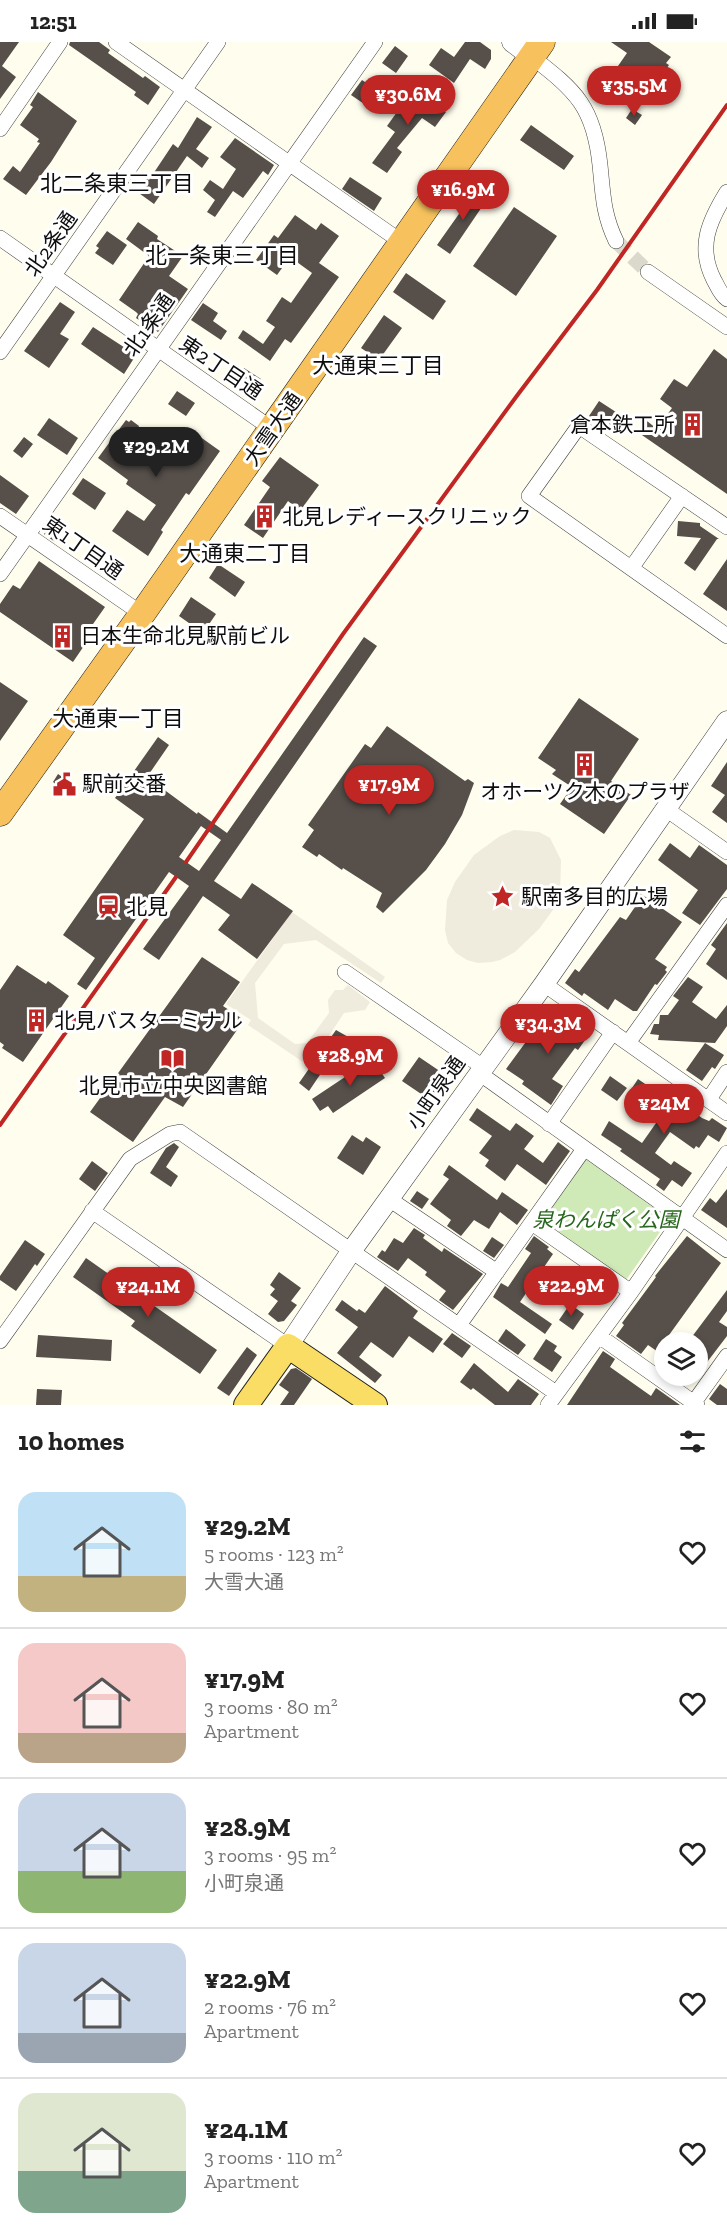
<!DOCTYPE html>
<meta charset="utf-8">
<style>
body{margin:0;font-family:"Zilla Slab","Noto Sans JP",serif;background:#f2f2f2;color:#222;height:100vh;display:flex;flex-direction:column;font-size:22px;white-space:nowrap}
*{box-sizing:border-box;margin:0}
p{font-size:20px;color:#767676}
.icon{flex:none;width:33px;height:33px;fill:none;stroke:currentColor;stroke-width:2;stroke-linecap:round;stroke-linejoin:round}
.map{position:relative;height:1363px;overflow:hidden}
.drawer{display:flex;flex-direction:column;background:#fff;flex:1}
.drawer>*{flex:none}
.buttons{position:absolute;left:654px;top:1290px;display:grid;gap:12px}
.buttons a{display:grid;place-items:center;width:54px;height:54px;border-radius:50%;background:#fff;box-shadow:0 3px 9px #0003;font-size:30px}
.price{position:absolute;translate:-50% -51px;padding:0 14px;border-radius:21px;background:#bf2624;color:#fff;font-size:20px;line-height:39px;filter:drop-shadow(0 2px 3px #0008)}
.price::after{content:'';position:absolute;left:50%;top:36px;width:18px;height:14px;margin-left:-9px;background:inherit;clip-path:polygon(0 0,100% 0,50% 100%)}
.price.selected{background:#222;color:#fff}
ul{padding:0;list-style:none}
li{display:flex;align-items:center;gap:18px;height:150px;padding:0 18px}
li+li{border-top:2px solid #e0e0e0}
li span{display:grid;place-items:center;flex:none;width:168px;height:120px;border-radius:18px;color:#555}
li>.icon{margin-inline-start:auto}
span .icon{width:72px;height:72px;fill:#fffc;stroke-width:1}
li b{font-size:26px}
h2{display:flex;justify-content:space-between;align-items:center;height:72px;padding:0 18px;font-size:26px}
.status{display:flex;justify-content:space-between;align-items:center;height:42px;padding:0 30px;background:#fff;direction:ltr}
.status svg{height:16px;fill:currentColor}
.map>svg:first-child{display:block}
.green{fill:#cfeab7}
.plaza{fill:#efebdd}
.building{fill:#564f4a;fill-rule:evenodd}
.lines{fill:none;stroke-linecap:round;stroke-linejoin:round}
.minor-tunnel{stroke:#dbd9cc;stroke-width:15;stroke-dasharray:15 8;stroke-linecap:butt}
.minor-casing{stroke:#404040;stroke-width:16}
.tertiary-casing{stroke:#404040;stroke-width:21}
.primary-casing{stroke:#1e1e1e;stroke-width:26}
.trunk-casing{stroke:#1e1e1e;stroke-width:27}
.minor{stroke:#fff;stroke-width:15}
.tertiary{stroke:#fff;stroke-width:20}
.primary{stroke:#f9dd64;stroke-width:24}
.trunk{stroke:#f7c25d;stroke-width:26}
.rail{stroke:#bf2624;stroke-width:4}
.labels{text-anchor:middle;stroke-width:6;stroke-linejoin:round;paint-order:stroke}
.street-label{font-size:21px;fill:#0d0d0d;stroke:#fff}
.poi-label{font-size:21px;fill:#0d0d0d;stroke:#fff;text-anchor:start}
.park-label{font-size:21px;font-style:italic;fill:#28661d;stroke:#fff}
.neighbourhood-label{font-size:22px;fill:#0d0d0d;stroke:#fff}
</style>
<div class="status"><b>12:51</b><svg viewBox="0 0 49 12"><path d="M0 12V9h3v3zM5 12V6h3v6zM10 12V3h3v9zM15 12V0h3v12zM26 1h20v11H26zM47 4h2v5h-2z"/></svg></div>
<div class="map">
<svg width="727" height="1363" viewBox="0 0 727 1363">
<rect width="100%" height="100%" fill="#fffdee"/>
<!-- green -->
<path class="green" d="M585,1116L669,1177L626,1238L542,1178Z"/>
<!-- plaza -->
<path class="plaza" d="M514,788L539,790L550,796L561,818L560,852L553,868L539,887L515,910L500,918L492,920L478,921L467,918L456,911L448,901L445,888L447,858L455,840L474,813L500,794Z
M292,870L385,935L381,941L316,898L284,902L255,941L258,976L295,1002L307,1001L329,971L328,958L335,948H343L348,943L370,960L365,968L344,971L309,1024L248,983L251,978L226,962Z"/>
<!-- building -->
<path class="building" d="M0,0H19L2,24L16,35L0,57Z
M70,0H99L110,8L108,11L143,36L145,34L160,45L148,63L134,53L136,50L69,3Z
M465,0H480L491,8V17L485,27L470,17L454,41L429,23L441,6L454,15Z
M611,0H649L671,15L666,21L669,23L660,35L668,40L660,51L637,35L622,58L608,47L623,28L618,24L627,11Z
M395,4L408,14L396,31L382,21Z
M362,38L384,53L373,68L351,53Z
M415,45L446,70L435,85L422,76L397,106L402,110L387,131L372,121L395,90L387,84Z
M38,50L77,79L51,120L26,153L3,137L13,124L20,130L40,101L37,100L39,97L20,83L33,65L30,63Z
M632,67L642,73L635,83L626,76Z
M197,75L212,85L196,107L209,116L202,126L187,114L154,162L136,149L146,136L149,138L173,102L178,106Z
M531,83L574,114L564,128L520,98Z
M235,96L274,123L268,133L263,129L243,156L233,149L215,175L207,170L215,158L203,148L210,138L223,147L236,127L220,115Z
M350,135L382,156L374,169L342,147Z
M478,145L490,153L450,212L437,203Z
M514,165L557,194L516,254L473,224Z
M295,173L316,188L321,181L339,194L319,221L339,235L291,301L285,297L270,319L238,296L243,288L263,302L275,285L266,279L282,255L291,261L312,231L290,215L277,233L256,218L274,193L278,196Z
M138,180L158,194L157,197L183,214L169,234L188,247L158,290L136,276L138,272L136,270L119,258L149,214L126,197Z
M107,189L127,203L113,223L95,211L99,206L96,204Z
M406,231L446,259L433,278L393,250Z
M60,260L75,270L60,292L69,297L49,326L24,309Z
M203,261L218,271L213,279L227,289L221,298L191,278Z
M384,273L402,286L379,318L361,306Z
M93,285L136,313L124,332L81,302Z
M714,307L727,317V452L639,391L647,379L657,387L672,366L660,357L674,337L687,345Z
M244,326L261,337L253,349L236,338Z
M177,349L195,361L186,374L168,362Z
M599,359L619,372L609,387L589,374Z
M49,376L78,396L67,413L37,393Z
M126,378L129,380L131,378L139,384L138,387L146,393L144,396L167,413L185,387L197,396L199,394L220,409L189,453L186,451L161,488L163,490L148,514L112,489L127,468L144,479L156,463L126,442L128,438L98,416Z
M24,395L33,402L22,416L13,409Z
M280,415L319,443L300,469L288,459L263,496L244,483L270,445L262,439Z
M0,433L29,454L16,472L0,461Z
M83,436L106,451L95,468L72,452Z
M57,476L67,485L55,500L44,492Z
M678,479L700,481V484L719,497H717L695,529L684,521L701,496L677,494Z
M727,517V569L703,552Z
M39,519L105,565L86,592L90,595L73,620L0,570V562L13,543L20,547Z
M218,522L245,540L235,555L209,536Z
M191,555L216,572L203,591L179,574Z
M364,595L377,604L214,839L241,857L252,841L293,869L257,917L218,888L230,873L203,854L159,918L143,907L189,844L169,830L86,948L77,942L95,916L63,893L144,777L115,756L158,695L169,703L147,735L197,772L198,770L227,791ZM201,784L221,798L199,829L179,815Z
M0,640L28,659L0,699Z
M579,656L639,697L611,739L631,753L604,792L560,762L572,745L552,732L556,728L538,716Z
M387,684L465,739L468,737L474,741L462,773L445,802L426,828L383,871L376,865L382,851L343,826L342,828L319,812L317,815L302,805L314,788L308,783L365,702L371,706Z
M727,720V781L712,770L725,753L711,744Z
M58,732L75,744L69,752L53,740Z
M670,801L690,816L699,803L727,823V847L700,883L682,871L698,848L658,818Z
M631,845L682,880L655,917L667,925L665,928L667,930L657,943L655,942L637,969H633L615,957L608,968L584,951L582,954L565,941L575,927L579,930L620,875L626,878L637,862L625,853Z
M727,881V938L706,922L716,907L711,903Z
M202,915L240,940L223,964L244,978L183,1065L165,1055L133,1100L90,1070Z
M17,923L46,942L48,939L69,954L23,1020L2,1006L4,1003L0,1000V948Z
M688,935L703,945L692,960L716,977L727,963V984L715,1001L658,998L659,993L650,992L654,982H659L660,973H668L679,958L673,954Z
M551,966L590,991L578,1008L575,1006L552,1037L563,1044L551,1063L522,1042L524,1039L506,1027L528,997L534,1001L547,983L542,979Z
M336,988L350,996L338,1014L334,1012L309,1049L299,1041Z
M705,1001L724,1013L715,1027L712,1025L702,1039L686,1028Z
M419,1015L447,1034L430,1058L402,1039Z
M372,1017L385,1036L333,1071L328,1064L320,1069L312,1057Z
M610,1034L627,1046L617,1059L601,1048Z
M638,1037L671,1060L674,1055L702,1076L709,1079L712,1076L727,1086L719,1100L708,1093L699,1106L696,1104L694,1107L670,1090L655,1111L671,1123L674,1119L692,1131L682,1145L672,1138L664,1149L656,1143L660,1137L620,1109L622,1107L601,1093L609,1079L642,1101L661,1074L628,1052Z
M477,1066L510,1089L516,1081L534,1094L524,1107L543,1121L558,1100L570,1109L546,1143L517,1122L505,1139L485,1124L489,1118L479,1111L492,1094L469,1078Z
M352,1093L363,1100L366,1095L381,1105L363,1133L337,1116Z
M174,1101L179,1105L166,1125L178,1134L171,1145L150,1131L166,1106Z
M92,1119L108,1131L95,1149L79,1137Z
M449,1123L497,1158L502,1150L528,1168L517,1183L500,1170L489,1187L474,1178L461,1194L447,1184L451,1178L430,1162L449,1137L443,1133Z
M727,1147V1186L701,1168L710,1156L716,1161Z
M417,1149L429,1157L422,1167L410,1159Z
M414,1186L425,1193L423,1196L442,1210L444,1206L483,1232L453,1268L439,1258L446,1249L425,1233L427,1230L408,1216L398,1229L377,1215L382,1208L385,1210L394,1196L403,1201Z
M534,1194L549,1205L547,1207L553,1212L520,1260L552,1282L545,1292L493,1255L501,1241L508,1245L531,1211L525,1207Z
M687,1194L721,1221L664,1300V1314L648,1303L641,1312L616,1294L624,1283L622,1281L656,1235L655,1234Z
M492,1195L504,1203L494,1216L483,1209Z
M25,1198L45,1212L37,1224L35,1222L16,1249L0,1238V1234Z
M86,1216L217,1308L200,1332L131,1284L135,1279L73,1235Z
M279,1230L301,1246L291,1259L297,1263L284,1279L278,1280L268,1272L278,1259L270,1253L275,1247L270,1243Z
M590,1233L610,1247L602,1259L582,1246Z
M385,1244L418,1269L413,1276L443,1297L433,1311L409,1294L393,1316L371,1300L359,1315L382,1333L375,1341L337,1311L358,1285L335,1268L342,1258L357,1269L359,1267L365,1271Z
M727,1248V1269L719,1280L727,1285V1294L698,1332V1300H688Z
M570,1262L584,1272L573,1288L559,1278Z
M506,1287L526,1303L518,1313L498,1299Z
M452,1291L471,1304L462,1316L443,1302Z
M38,1293L112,1298L111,1319L36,1315Z
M546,1297L557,1304L554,1309L562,1315L552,1330L533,1317Z
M247,1305L257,1313L229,1354L217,1346Z
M603,1309L615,1317L610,1325L651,1354L656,1346L680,1363H567Z
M474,1321L508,1350L518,1337L539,1352L531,1363H495L473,1346L471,1348L460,1340Z
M296,1326L312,1337L294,1363H280L289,1350L279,1343L291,1327Z
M720,1342L727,1347V1363H717L709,1357Z
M37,1347L62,1348L61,1363H36Z"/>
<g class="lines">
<!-- minor-tunnel -->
<path class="minor-tunnel" d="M616,199L648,230"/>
<defs>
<path id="minor" d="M116,0L403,201
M532,15C576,49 594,65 600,123C603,152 603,172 616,199
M0,87L60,0
M727,150C709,179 697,205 714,238C718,245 720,252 727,257
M0,196L272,387
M648,230L727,285
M0,310L218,0
M0,474L142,572
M727,485L579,384L529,454L727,594
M632,525L682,454
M0,532L375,0
M666,767L727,810
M345,930L483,1025
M544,942L727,1071
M628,1001L727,863
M479,1031L727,1208
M709,1057L727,1030
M549,1082L613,990
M389,1157L497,1230
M92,1169L288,1304
M532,1181L631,1250
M459,1283L584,1107
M599,1294L697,1363
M0,1299L130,1117L170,1092L180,1090L556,1351
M548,1363L631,1250L727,1111
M692,1363L727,1314"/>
<path id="tertiary" d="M512,0L532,15
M288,1304L352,1208L544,942L727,679"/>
<path id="primary" d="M246,1363L288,1304L375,1363"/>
<path id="trunk" d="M0,771L142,572L542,0"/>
</defs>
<!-- minor casing -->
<use href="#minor" class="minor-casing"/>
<!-- tertiary casing -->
<use href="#tertiary" class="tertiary-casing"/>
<!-- primary casing -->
<use href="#primary" class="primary-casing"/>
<!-- trunk casing -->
<use href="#trunk" class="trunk-casing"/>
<!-- minor -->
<use href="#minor" class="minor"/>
<!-- tertiary -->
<use href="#tertiary" class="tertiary"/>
<!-- primary -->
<use href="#primary" class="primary"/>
<!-- trunk -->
<use href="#trunk" class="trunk"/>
<!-- rail -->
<path class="rail" d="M186,820L343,592L516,355L597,248L727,63
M0,1083L176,835"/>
</g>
<!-- icons -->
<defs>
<symbol id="building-bare" viewBox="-9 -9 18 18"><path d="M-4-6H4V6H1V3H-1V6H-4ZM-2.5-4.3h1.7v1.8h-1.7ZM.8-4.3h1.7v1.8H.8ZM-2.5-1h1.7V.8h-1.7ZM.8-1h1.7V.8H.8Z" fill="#bf2624" stroke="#fff" stroke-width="2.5" paint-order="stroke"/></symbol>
<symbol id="civic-bare" viewBox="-9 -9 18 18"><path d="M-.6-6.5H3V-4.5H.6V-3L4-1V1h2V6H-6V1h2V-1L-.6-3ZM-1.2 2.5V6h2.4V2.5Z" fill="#bf2624" stroke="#fff" stroke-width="2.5" paint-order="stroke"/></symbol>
<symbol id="sight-bare" viewBox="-9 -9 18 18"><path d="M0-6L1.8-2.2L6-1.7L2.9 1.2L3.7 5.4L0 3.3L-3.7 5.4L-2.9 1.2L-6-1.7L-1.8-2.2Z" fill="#bf2624" stroke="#fff" stroke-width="2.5" paint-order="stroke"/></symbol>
<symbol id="station-bare" viewBox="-9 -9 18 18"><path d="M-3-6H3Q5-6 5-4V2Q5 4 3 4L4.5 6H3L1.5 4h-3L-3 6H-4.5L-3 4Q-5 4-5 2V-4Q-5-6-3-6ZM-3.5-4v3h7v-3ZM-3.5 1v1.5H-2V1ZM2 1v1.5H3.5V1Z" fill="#bf2624" stroke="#fff" stroke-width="2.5" paint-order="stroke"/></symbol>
<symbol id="library-bare" viewBox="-9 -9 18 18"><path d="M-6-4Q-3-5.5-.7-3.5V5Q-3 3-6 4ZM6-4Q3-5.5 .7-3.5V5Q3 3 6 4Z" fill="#bf2624" stroke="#fff" stroke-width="2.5" paint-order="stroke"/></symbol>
</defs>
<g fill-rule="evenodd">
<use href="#building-bare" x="676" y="366" width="33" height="33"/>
<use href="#building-bare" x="248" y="458" width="33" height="33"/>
<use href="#building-bare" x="46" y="578" width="33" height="33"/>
<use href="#building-bare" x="568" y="706" width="33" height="33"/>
<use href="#civic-bare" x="48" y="726" width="33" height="33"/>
<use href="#sight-bare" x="486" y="838" width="33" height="33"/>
<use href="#station-bare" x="92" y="848" width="33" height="33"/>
<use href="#building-bare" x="20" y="962" width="33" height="33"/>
<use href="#library-bare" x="156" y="1000" width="33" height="33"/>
</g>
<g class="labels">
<!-- street labels -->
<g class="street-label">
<text transform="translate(51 202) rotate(-55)" y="7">北2条通</text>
<text transform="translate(149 283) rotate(-55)" y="7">北1条通</text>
<text transform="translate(221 326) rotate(34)" y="7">東2丁目通</text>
<text transform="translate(273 387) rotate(-55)" y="7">大雪大通</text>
<text transform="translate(83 506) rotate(35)" y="7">東1丁目通</text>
<text transform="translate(436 1051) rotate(-55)" y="7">小町泉通</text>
</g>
<!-- poi labels -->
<g class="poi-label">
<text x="675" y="390" text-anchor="end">倉本鉄工所</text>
<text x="282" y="482">北見レディースクリニック</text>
<text x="80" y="601">日本生命北見駅前ビル</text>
<text x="82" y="749">駅前交番</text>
<text x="585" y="757" text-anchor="middle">オホーツク木のプラザ</text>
<text x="521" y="862">駅南多目的広場</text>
<text x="126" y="872">北見</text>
<text x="54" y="986">北見バスターミナル</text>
<text x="173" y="1051" text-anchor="middle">北見市立中央図書館</text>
</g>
<!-- park labels -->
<g class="park-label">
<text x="606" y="1185">泉わんぱく公園</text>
</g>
<!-- neighbourhood labels -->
<g class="neighbourhood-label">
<text x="117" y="149">北二条東三丁目</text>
<text x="222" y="221">北一条東三丁目</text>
<text x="378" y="331">大通東三丁目</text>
<text x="245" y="519">大通東二丁目</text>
<text x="118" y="684">大通東一丁目</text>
</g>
</g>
</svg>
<div class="buttons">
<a><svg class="icon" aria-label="layers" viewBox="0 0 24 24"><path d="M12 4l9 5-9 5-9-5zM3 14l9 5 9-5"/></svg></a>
</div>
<b class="price" style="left:634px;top:75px">¥35.5M</b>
<b class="price" style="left:408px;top:84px">¥30.6M</b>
<b class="price" style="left:463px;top:179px">¥16.9M</b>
<b class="price selected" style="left:156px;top:436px">¥29.2M</b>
<b class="price" style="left:389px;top:774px">¥17.9M</b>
<b class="price" style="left:548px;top:1013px">¥34.3M</b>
<b class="price" style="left:350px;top:1045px">¥28.9M</b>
<b class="price" style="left:664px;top:1093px">¥24M</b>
<b class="price" style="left:571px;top:1275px">¥22.9M</b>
<b class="price" style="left:148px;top:1276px">¥24.1M</b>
</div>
<section class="drawer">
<h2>10 homes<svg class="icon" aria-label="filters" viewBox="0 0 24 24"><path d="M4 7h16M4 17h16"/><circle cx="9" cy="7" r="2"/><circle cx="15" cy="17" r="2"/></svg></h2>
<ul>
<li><span style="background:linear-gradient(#bfe0f5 70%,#c2b280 0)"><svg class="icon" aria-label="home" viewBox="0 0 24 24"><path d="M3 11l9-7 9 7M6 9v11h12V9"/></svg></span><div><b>¥29.2M</b><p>5 rooms · 123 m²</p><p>大雪大通</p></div><svg class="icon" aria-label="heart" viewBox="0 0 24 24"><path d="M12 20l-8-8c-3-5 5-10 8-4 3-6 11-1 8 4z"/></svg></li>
<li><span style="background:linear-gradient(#f6c9c9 75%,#b9a48a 0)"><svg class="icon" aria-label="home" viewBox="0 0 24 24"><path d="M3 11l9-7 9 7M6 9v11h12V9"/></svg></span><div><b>¥17.9M</b><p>3 rooms · 80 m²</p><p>Apartment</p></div><svg class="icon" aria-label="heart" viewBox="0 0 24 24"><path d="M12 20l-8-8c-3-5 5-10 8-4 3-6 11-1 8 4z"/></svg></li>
<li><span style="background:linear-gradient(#c9d6e8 65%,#8fb573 0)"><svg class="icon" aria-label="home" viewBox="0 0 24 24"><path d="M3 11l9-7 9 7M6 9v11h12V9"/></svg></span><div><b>¥28.9M</b><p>3 rooms · 95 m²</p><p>小町泉通</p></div><svg class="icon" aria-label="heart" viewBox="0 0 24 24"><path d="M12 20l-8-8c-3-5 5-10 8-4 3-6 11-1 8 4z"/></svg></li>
<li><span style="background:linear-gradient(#c9d6e8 75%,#9aa5b1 0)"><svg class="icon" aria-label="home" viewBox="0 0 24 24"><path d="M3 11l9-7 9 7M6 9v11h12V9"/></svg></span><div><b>¥22.9M</b><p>2 rooms · 76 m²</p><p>Apartment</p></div><svg class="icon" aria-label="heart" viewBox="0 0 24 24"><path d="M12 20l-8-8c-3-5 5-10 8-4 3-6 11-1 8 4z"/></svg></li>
<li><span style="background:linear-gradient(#dfe7d0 65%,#7fa58c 0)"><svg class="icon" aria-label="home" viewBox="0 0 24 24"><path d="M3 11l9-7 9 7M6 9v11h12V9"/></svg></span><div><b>¥24.1M</b><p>3 rooms · 110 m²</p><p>Apartment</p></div><svg class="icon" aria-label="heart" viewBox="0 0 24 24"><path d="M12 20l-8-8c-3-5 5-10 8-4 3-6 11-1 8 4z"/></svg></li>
</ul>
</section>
